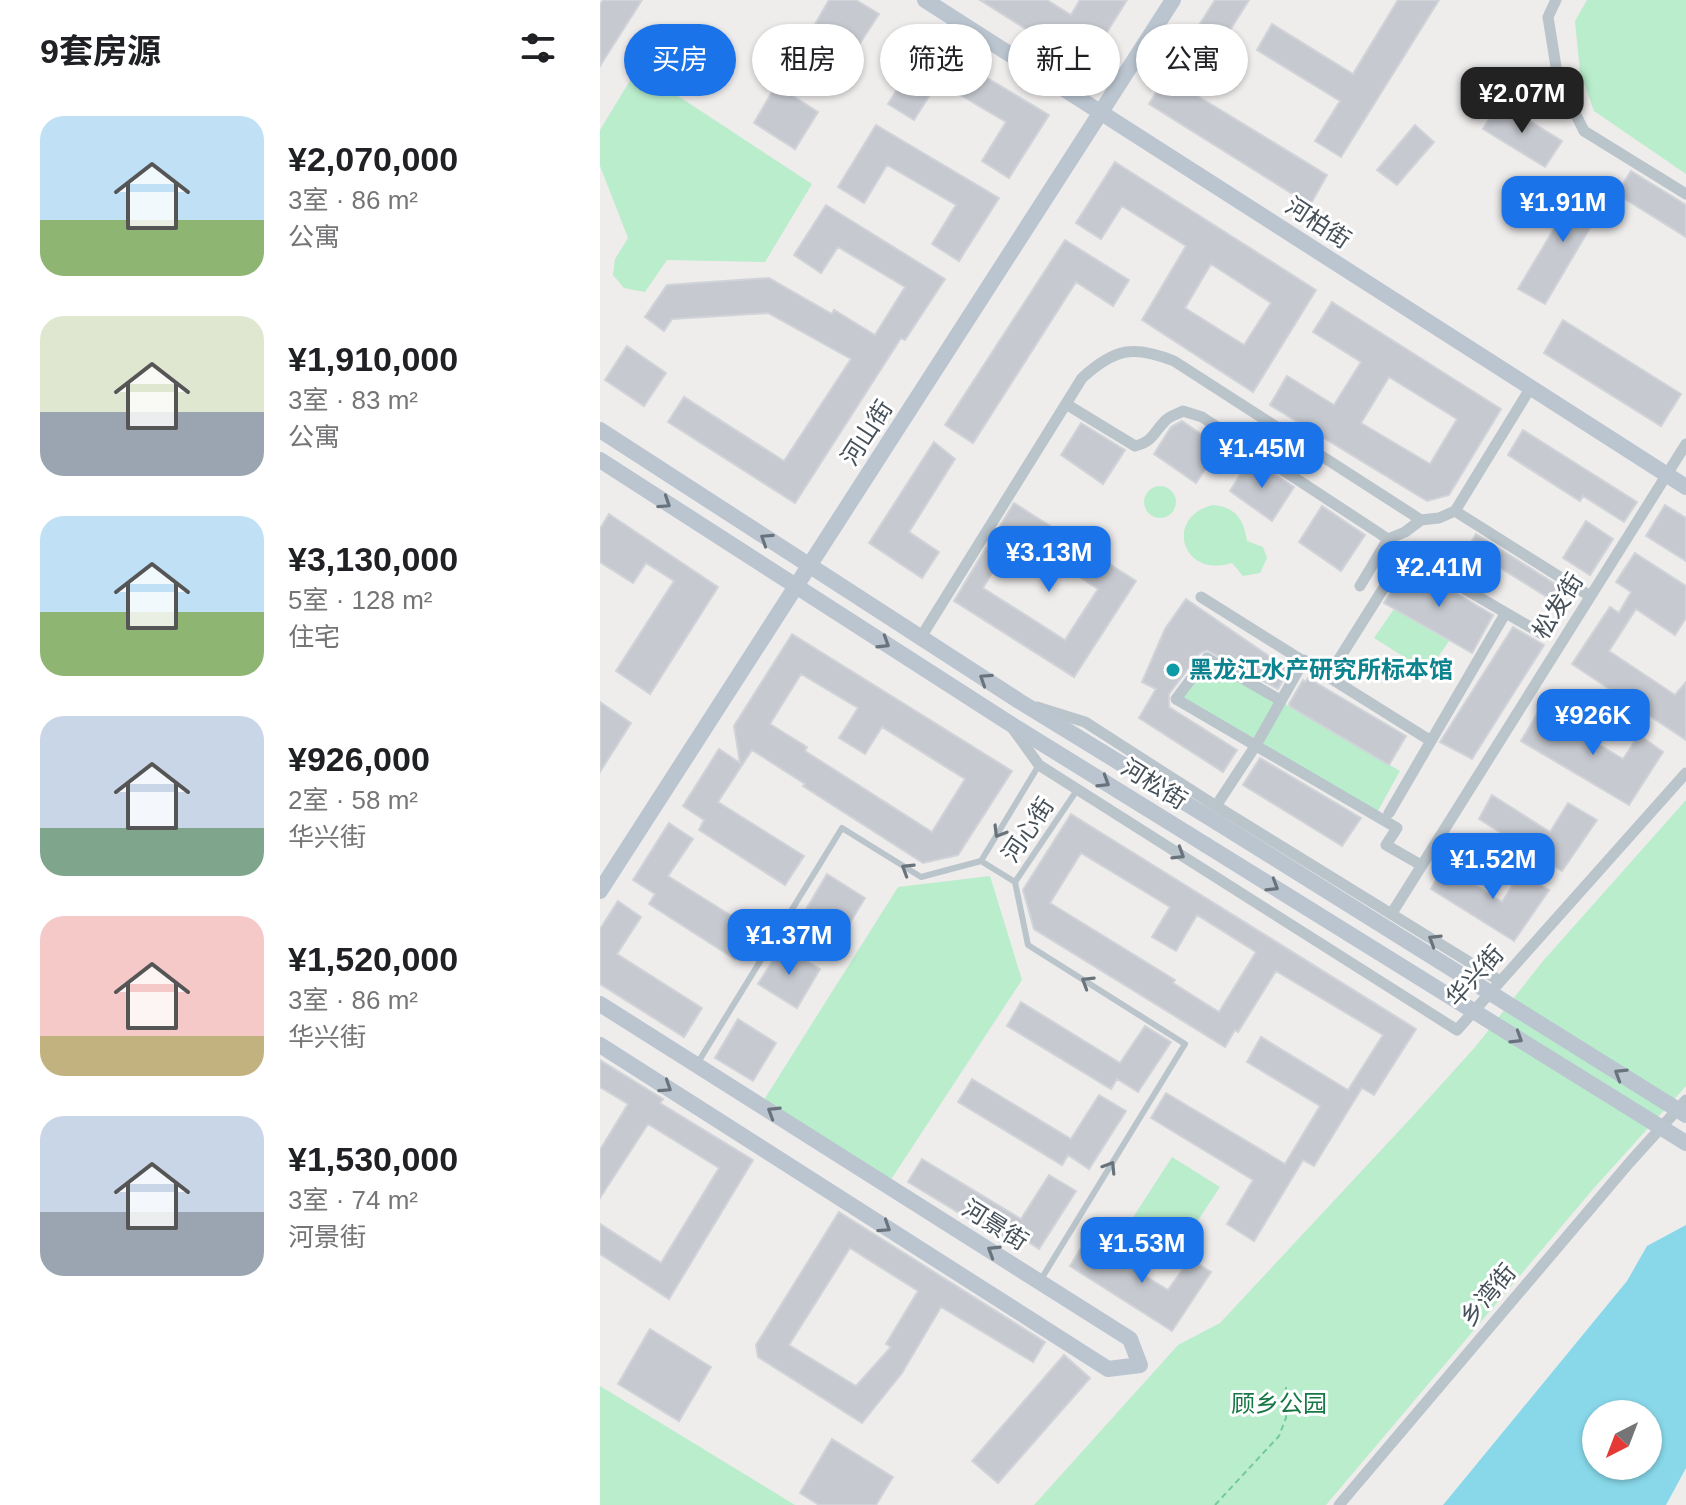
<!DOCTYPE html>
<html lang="zh">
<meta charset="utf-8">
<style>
body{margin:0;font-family:Helvetica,"Noto Sans SC",sans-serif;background:#f6f6f6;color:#202124;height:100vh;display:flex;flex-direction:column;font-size:30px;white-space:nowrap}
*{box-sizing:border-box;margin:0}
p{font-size:26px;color:#757577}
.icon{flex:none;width:44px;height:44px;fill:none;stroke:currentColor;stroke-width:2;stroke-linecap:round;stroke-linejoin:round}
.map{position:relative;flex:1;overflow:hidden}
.details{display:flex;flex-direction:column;background:#fff;width:600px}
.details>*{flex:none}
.banner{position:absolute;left:24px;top:24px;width:760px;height:72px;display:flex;gap:16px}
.needle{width:52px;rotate:222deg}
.buttons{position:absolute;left:982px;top:1400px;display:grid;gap:16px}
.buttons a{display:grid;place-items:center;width:80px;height:80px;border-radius:50%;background:#fff;box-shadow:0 2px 6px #0004;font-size:40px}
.price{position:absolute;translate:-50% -68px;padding:0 18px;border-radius:16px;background:#1a73e8;color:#fff;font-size:26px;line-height:52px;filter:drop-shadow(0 2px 4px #0008)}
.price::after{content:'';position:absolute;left:50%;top:48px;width:24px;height:18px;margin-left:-12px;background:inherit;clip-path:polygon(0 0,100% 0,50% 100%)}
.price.current{background:#222;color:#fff}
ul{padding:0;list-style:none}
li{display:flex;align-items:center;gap:24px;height:200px;padding:0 40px}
li span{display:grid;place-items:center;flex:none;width:224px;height:160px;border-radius:24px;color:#555}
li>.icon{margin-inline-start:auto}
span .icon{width:96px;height:96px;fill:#fffc;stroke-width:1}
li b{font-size:34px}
h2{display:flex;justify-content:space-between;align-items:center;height:96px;padding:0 40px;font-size:34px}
.chip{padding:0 28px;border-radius:36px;background:#fff;box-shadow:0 2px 6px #0004;font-size:28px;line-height:72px}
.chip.current{background:#1a73e8;color:#fff}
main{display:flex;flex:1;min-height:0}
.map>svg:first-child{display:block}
.green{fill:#baedcc}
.water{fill:#88d8e9;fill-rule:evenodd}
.building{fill:#c6c9cf;stroke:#d0d3d8;stroke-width:2;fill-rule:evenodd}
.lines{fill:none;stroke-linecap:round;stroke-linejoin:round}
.path{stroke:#73ca9c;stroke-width:2;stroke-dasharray:6 4;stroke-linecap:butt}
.lane{stroke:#bac4cb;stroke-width:6}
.street{stroke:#bac4cb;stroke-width:11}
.secondary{stroke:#bac5d0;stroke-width:16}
.secondary-bridge{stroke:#bac5d0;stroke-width:16}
.oneway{stroke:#68737d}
.oneway2{stroke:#68737b}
.culture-dot{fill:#0f9aa8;stroke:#fff;stroke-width:3}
.labels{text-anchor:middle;stroke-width:6;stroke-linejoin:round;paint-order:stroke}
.street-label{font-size:24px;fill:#455059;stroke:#fff}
.culture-label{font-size:24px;font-weight:bold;fill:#0d838f;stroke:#fff;text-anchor:start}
.park-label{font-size:24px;fill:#187845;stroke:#fff}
</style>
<main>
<section class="details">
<h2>9套房源<svg class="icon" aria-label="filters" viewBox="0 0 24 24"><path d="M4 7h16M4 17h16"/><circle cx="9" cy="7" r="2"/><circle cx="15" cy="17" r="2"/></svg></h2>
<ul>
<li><span style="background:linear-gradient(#bfe0f5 65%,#8fb573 0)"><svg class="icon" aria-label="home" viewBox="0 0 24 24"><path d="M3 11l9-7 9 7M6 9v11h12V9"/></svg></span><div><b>¥2,070,000</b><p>3室 · 86 m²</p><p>公寓</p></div></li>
<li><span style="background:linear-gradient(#dfe7d0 60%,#9aa5b1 0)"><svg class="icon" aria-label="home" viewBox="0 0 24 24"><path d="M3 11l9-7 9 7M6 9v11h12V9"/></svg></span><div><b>¥1,910,000</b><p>3室 · 83 m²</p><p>公寓</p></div></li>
<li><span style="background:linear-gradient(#bfe0f5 60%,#8fb573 0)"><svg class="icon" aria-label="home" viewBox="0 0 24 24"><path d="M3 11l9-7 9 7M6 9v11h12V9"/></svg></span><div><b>¥3,130,000</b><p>5室 · 128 m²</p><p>住宅</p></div></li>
<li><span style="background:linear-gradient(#c9d6e8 70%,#7fa58c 0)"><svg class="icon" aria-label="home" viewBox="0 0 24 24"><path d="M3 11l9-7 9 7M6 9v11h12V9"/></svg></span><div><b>¥926,000</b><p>2室 · 58 m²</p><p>华兴街</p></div></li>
<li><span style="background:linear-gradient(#f6c9c9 75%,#c2b280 0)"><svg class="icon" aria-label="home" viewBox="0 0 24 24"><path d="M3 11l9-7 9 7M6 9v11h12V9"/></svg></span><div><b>¥1,520,000</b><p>3室 · 86 m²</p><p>华兴街</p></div></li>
<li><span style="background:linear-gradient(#c9d6e8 60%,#9aa5b1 0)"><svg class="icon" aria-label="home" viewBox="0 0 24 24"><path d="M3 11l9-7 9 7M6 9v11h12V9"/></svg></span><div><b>¥1,530,000</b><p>3室 · 74 m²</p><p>河景街</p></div></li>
</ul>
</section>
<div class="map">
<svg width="1086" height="1505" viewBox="0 0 1086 1505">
<rect width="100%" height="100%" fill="#efecec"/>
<!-- green -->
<path class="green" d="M987,0H1086V174L994,111L980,72L975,21Z
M37,69L212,184L165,262L67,260L45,292L24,288L13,275L15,259L28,238L0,166V130Z
M544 502a16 16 0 1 1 32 0a16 16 0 1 1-32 0Z
M613,505C636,507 644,520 647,541L663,547L667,558L660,573L643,576L632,563C581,579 564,516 613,505Z
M794,609L849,641L828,672L774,638Z
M607,658L800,771L775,816L576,699Z
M1086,800V1086L994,1188L726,1505H434L578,1345L620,1323L811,1118L876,1046L943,961Z
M390,876L422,980L290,1181L162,1103L298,887Z
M572,1157L620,1187L568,1266L521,1236Z
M0,1386L195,1505H0Z"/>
<!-- water -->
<path class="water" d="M1086,1225V1468L1066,1505H843L1027,1281L1047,1246ZM996,1414H1048V1466H996Z"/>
<!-- building -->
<path class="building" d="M3,0H42L0,66V5Z
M229,0H256L279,14L255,51L214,26Z
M380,0H447L471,15L480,0H527L494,53L473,59Z
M615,0H649L591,92L727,175L710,205L549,104Z
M798,0H839L741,157L715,141L740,101L657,50L672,24L753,74Z
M86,26L128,53L104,90L63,64Z
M327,42L449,115L409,178L382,161L406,122L338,82L314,120L288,104Z
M176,85L218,112L195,149L154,123Z
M899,102L962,141L945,167L883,129Z
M276,125L399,198L359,261L332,244L356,205L287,165L264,203L238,187Z
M815,125L834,142L797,185L777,170Z
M515,162L716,290L653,392L542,320L586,246L522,206L501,239L476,223ZM611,264L671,303L644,345L585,308Z
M1031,171L1086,205V237L1017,194Z
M982,182L1007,199L945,304L918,289Z
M226,205L345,279L305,340L301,338L195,503L68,422L84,397L184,461L251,359L168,313L72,319L64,331L45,317L67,285L169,278L232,314L234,310L275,335L305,287L238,247L221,273L194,255Z
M465,240L529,280L513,306L476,282L373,443L345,425Z
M732,302L901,409L849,495L827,501L670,405L687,376L734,405L761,362L713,332ZM789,377L857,419L830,464L761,423Z
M963,320L1081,394L1061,426L944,353Z
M27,346L66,373L44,406L5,380Z
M582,421L620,447L596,483L554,454L571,427Z
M481,423L525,450L503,484L461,455Z
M923,430L1037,502L1024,522L983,496L980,501L908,455Z
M334,442L355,459L309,532L339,552L322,578L269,543Z
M650,459L694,487L672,521L630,491Z
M414,503L536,581L474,677L354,601L386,548L401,558L383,588L465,640L498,589L400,526Z
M1065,505L1086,518V561L1046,536Z
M722,506L765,535L741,571L699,542Z
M9,514L118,587L50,694L16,671L74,581L46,563L33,583L0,562V529Z
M986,521L1013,539L990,575L963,558Z
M876,534L960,587L952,600L868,548Z
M1035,553L1086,586V618L1075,635L1036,609L1009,651L1075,695L1086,682V740L972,664L1010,607L1019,613L1031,592L1016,582Z
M808,565L893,615L872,653L784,603Z
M586,599L689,670L678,689L607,650L600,653L569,694V707L637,750L623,772L539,718L556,689L542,682L565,629Z
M913,627L944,645L872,759L840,742Z
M192,634L412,771L358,855L323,863L203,786L205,784L152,750L118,802L204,856L185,885L99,830L104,820L83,806L119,749L140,763L134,726ZM201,674L258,708L239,738L265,754L282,727L365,779L332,832L205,751L207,747L170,724Z
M708,678L806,736L789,765L691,707L689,704L703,680L705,682Z
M0,702L31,723L0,772Z
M940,709L1023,759L1039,735L1063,752L1029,805L921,741Z
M660,758L761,818L742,846L643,785Z
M892,795L950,832L968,803L997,820L962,871L879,819Z
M471,814L816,1029L774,1095L762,1088L714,1166L703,1160L654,1241L627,1224L653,1180L551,1118L566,1093L685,1164L720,1106L647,1062L661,1037L748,1090L783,1035L676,971L638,1032L635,1030L625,1047L434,929L423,890ZM481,853L570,907L552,937L576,951L597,915L656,952L619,1012L573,983L575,980L450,903Z
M69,823L93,839L68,876L154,930L135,959L49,904L55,894L33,880Z
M844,865L902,902L920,873L949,890L914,941L831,889Z
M227,874L265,898L242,936L204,913Z
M18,901L41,917L17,954L102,1008L84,1037L0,984V929Z
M182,946L220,969L197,1008L158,984Z
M421,1002L520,1063L545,1026L571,1042L538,1092L517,1079L511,1089L407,1026Z
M138,1019L176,1043L153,1081L115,1058Z
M0,1060L63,1099L60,1103L153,1160L69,1299L0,1254V1224L61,1263L119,1168L48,1124L0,1198V1150L28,1104L0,1087Z
M372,1079L471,1139L499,1095L526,1111L489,1169L468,1155L462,1165L358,1102Z
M322,1159L421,1219L449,1175L476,1191L439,1249L418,1235L412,1245L308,1182Z
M239,1212L445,1342L433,1362L341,1307L302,1373L262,1423L158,1357L156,1345ZM250,1248L318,1291L286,1344L291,1347L256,1386L189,1345Z
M486,1240L568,1290L590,1259L611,1272L572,1331L470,1266Z
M50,1329L111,1367L79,1421L18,1384Z
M464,1355L490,1378L398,1483L372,1461Z
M232,1439L293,1477L276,1505H219L200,1493Z"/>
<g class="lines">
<!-- path -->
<path class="path" d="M615,1505L679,1436L686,1418V1387"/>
<!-- lane -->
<path class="lane" d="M439,765L381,861L415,882L477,790
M415,882L428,945L585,1044L440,1281
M97,1064L242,828L321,877L381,861"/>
<!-- street -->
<path class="street" d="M956,0L948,17L958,79L984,131L1086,194
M466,404L535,446C554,441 553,433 565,421C569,416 578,414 583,411L602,417L788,539L805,532L821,520L839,518L855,511L990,596
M855,511L931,387
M760,586L788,539
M601,597L831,741
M321,637L482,378C515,348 533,345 574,361L821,520
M729,675L805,554L944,635
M680,700L607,658L576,699L797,828L786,845L821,865
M437,707L485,722L616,806L900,981
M413,729L439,765L857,1030L1086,773
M616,806L656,745L704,660
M789,813L905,614
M792,913L1086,444
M739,1505L1030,1162L1086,1100"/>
<!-- secondary -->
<path class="secondary" d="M325,0L1086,487
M0,430L419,701L618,823
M0,460L409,723L606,845
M0,891L573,0
M0,1004L530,1339L540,1365L508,1369L0,1045"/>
<!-- secondary-bridge -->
<path class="secondary-bridge" d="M618,823L1086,1115
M606,845L1086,1143"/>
</g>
<!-- one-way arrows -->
<defs><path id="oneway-chevron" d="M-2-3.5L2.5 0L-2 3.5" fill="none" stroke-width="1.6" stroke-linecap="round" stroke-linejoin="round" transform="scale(2)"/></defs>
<g class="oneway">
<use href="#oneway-chevron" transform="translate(65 503) rotate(33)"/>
<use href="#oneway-chevron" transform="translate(166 539) rotate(-147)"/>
<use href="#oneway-chevron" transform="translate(284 643) rotate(32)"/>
<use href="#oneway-chevron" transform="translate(385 679) rotate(-147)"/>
<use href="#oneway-chevron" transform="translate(504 782) rotate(32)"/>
<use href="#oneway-chevron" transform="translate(673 886) rotate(32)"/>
<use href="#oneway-chevron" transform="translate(917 1038) rotate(32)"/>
<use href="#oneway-chevron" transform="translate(1020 1074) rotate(-148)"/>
<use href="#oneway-chevron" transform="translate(66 1087) rotate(33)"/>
<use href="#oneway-chevron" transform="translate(173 1112) rotate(-148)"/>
<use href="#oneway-chevron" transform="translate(285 1227) rotate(33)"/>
<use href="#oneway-chevron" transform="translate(393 1251) rotate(-148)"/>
</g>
<g class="oneway2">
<use href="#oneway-chevron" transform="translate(399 832) rotate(121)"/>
<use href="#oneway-chevron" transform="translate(579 854) rotate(32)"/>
<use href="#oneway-chevron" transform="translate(307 869) rotate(-148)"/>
<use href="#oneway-chevron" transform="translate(834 940) rotate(-148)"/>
<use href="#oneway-chevron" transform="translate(487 982) rotate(-148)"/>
<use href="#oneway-chevron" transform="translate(510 1167) rotate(-58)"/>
</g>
<!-- markers -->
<circle class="culture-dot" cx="573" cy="670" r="8"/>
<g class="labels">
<!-- street labels -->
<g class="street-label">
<text transform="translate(718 223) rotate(33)" y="8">河柏街</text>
<text transform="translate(267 433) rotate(-57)" y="8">河山街</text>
<text transform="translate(958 606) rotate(-58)" y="8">松发街</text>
<text transform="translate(554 784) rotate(32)" y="8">河松街</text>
<text transform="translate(428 830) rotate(-56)" y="8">河心街</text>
<text transform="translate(875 976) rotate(-48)" y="8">华兴街</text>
<text transform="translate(395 1225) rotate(32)" y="8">河景街</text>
<text transform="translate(888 1295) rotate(-50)" y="8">乡湾街</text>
</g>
<!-- culture labels -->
<g class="culture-label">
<text x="589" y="678">黑龙江水产研究所标本馆</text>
</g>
<!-- park labels -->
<g class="park-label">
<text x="679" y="1412">顾乡公园</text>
</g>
</g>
</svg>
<div class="buttons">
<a><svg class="needle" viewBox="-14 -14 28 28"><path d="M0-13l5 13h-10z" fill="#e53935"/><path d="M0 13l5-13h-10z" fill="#757577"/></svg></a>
</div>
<b class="price current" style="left:922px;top:135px">¥2.07M</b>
<b class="price" style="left:963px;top:244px">¥1.91M</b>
<b class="price" style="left:662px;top:490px">¥1.45M</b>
<b class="price" style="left:449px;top:594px">¥3.13M</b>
<b class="price" style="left:839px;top:609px">¥2.41M</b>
<b class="price" style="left:993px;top:757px">¥926K</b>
<b class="price" style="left:893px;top:901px">¥1.52M</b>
<b class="price" style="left:189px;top:977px">¥1.37M</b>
<b class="price" style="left:542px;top:1285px">¥1.53M</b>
<div class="banner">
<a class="chip current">买房</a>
<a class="chip">租房</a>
<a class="chip">筛选</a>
<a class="chip">新上</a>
<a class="chip">公寓</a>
</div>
</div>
</main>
